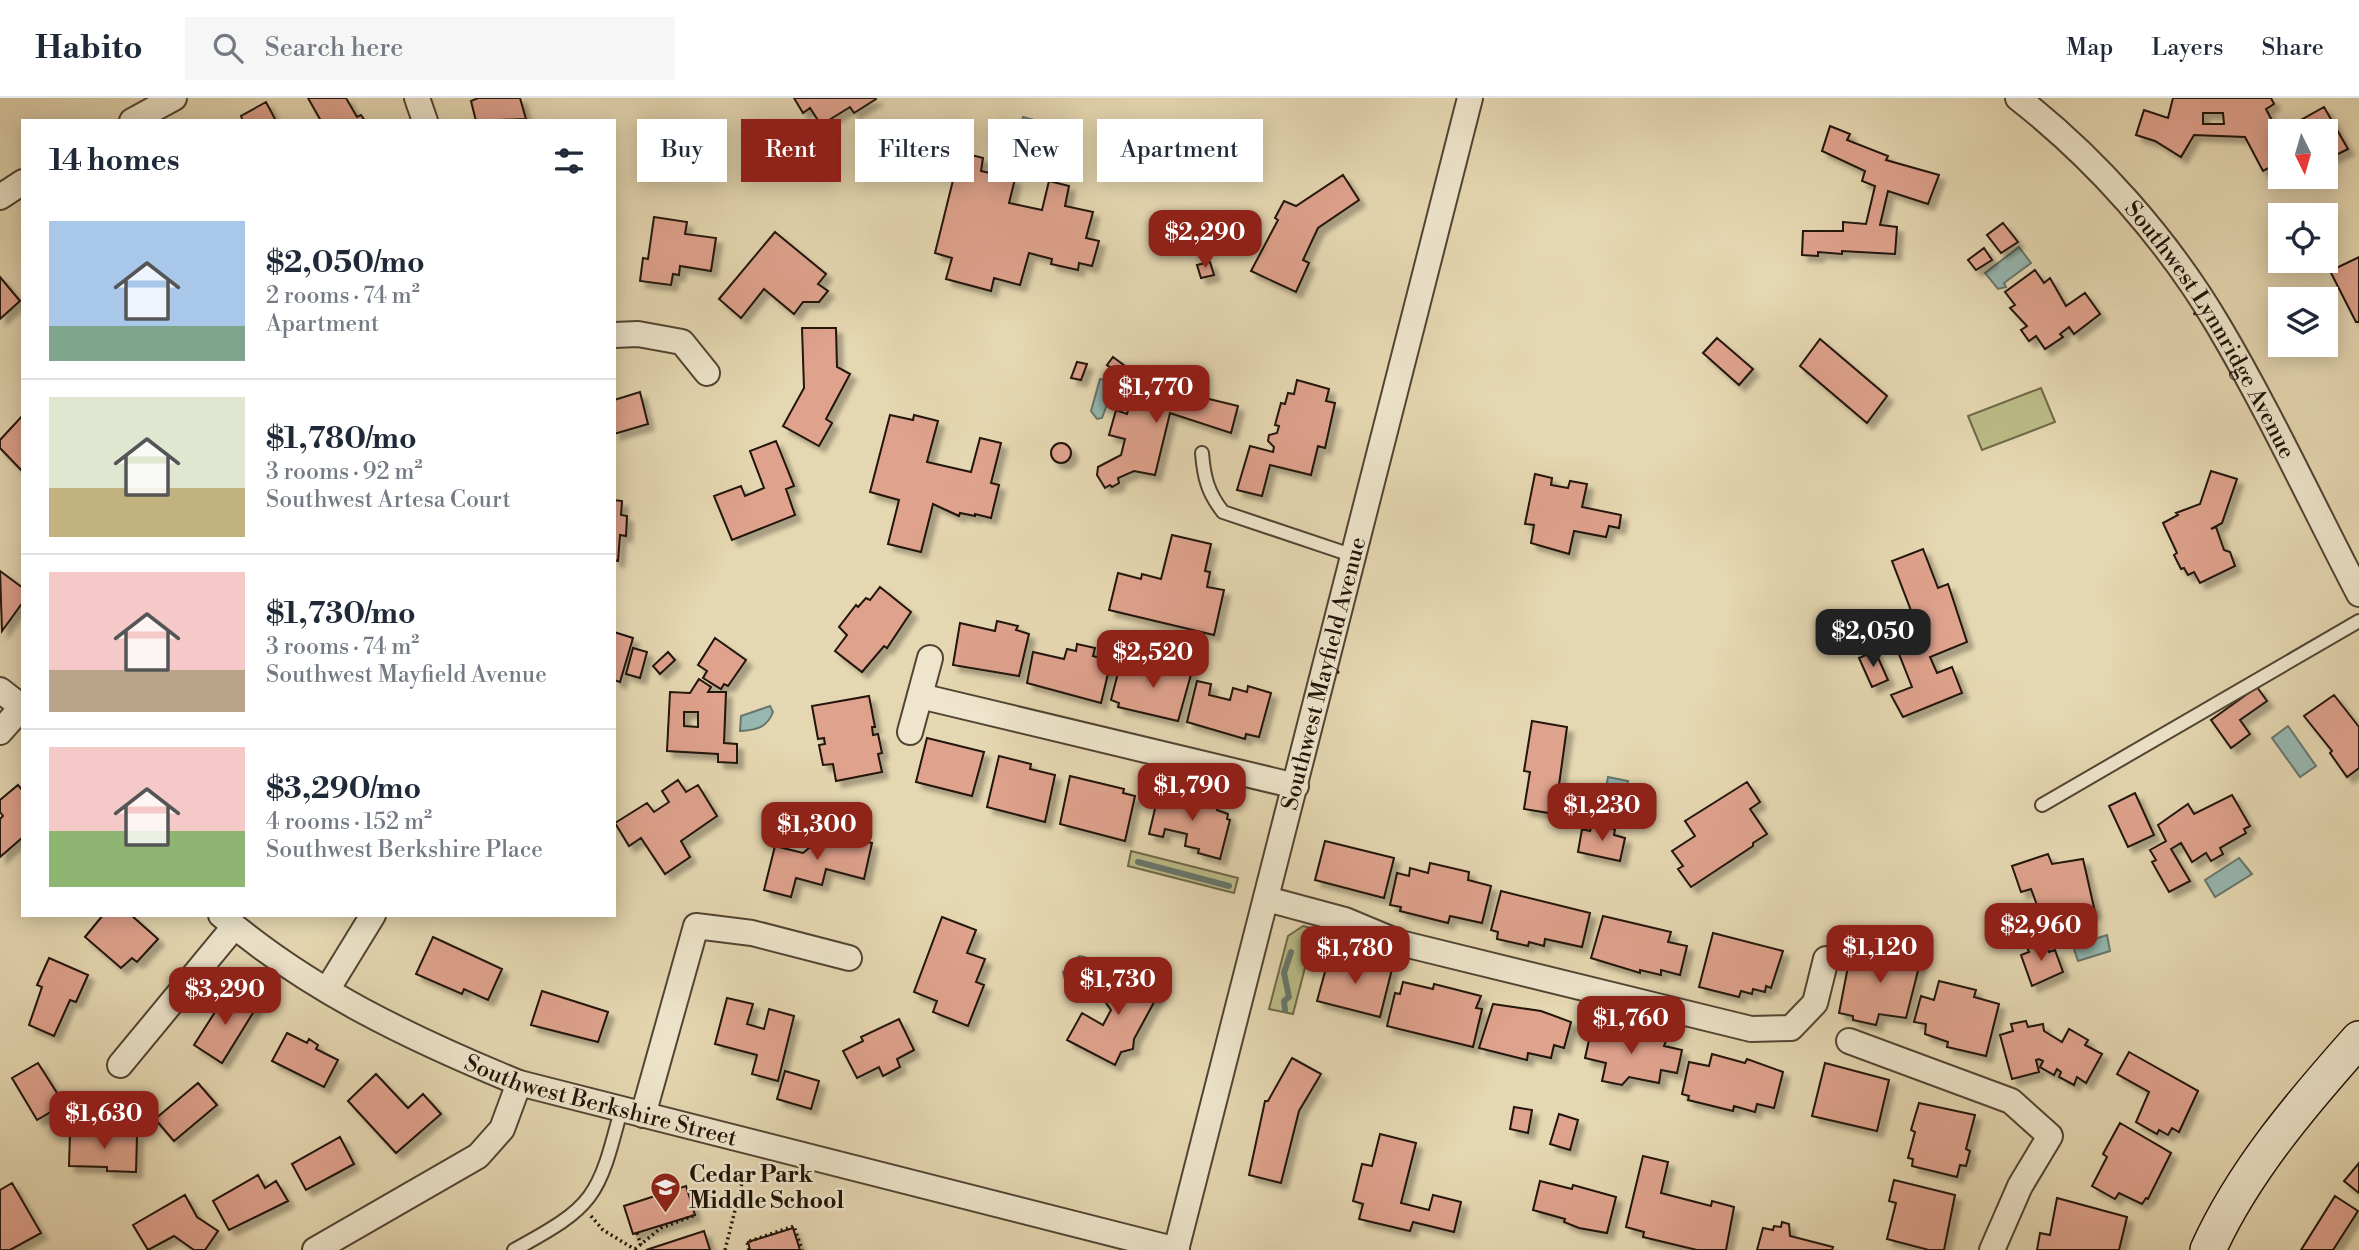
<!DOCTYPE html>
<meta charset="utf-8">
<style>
body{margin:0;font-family:"Libre Bodoni",serif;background:#f6f6f7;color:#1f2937;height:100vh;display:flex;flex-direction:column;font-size:26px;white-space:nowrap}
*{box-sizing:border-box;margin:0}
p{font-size:23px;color:#747a83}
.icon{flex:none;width:38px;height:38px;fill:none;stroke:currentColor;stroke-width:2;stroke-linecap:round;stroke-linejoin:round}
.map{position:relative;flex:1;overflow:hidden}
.drawer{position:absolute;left:21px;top:21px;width:595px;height:798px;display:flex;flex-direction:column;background:#fff;border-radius:0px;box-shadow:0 4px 18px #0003}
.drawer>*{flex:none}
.top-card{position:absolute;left:637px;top:21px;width:665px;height:63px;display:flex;gap:14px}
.needle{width:46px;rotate:175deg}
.fabs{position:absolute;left:2268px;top:21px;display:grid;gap:14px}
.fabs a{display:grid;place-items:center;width:70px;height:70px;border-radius:0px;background:#fff;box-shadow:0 4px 18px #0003;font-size:35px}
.price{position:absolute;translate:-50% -60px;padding:0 16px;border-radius:14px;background:#8f2418;color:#fff;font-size:23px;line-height:46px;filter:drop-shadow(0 2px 4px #0008)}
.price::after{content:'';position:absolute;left:50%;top:42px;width:21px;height:16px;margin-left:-10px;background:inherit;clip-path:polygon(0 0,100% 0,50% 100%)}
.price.on{background:#222;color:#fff}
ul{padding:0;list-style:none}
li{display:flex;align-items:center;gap:21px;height:175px;padding:0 28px}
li+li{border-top:2px solid #e0e1e3}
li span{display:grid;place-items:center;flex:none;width:196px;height:140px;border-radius:0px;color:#555}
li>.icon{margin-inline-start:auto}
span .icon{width:84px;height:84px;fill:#fffc;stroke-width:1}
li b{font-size:30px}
h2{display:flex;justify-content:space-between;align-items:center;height:84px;padding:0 28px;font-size:30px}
.tag{padding:0 24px;border-radius:0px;background:#fff;box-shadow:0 4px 18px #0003;font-size:24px;line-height:63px}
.tag.on{background:#8f2418;color:#fff}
header{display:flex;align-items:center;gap:42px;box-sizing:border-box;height:98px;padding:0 35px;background:#fff;border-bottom:2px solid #e0e1e3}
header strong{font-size:33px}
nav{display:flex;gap:38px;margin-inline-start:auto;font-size:24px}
.search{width:490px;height:63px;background:#f6f6f7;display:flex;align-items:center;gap:18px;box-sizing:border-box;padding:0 24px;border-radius:0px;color:#747a83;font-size:26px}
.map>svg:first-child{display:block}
.green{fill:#bbbc87;stroke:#6e6848;stroke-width:2}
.water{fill:#96b8b1;stroke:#67766d;stroke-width:2}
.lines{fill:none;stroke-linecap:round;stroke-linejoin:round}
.stream{stroke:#67766d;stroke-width:6}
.building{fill:#dfa28d;stroke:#201308;stroke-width:2;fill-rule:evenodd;filter:url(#shadow)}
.lane-casing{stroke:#514432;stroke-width:16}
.street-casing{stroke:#514432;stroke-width:28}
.secondary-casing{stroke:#201308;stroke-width:38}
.path{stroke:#201308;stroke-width:3.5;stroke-dasharray:2 3.5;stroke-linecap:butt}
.lane{stroke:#eee5cc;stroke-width:12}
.street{stroke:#eee5cc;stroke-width:24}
.secondary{stroke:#eee5cc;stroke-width:35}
.labels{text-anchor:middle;stroke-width:5;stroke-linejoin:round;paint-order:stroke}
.street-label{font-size:23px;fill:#201308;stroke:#eee5cc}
.poi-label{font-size:23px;font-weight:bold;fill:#201308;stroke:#eee5cc;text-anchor:start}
</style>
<header>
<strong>Habito</strong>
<div class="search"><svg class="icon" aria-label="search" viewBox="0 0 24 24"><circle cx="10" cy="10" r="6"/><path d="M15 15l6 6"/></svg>Search here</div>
<nav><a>Map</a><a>Layers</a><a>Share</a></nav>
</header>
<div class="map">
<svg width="2359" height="1152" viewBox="0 0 2359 1152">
<defs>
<filter id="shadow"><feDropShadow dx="6" dy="6" stdDeviation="2" flood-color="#0004"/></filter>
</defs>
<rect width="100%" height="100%" fill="#e5d7b1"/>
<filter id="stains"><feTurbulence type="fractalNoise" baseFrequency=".00286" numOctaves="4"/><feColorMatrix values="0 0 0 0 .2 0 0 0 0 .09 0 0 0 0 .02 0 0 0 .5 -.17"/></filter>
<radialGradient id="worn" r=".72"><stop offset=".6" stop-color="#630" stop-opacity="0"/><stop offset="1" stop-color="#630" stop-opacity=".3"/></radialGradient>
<!-- green -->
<path class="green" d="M2041,290L2055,324L1982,352L1968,318Z
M1131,753L1238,780L1234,795L1128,768Z
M1303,828L1315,831L1293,916L1269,911L1288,838Z"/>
<!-- water -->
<path class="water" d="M1023,19L1068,31L1064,50L1018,38Z
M2019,149L2031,165L2004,185L2006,189L1998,191L1985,175Z
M1100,281L1115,285L1102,320L1097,321L1091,313Z
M770,608L773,614C767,630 756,632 740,633L741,618Z
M2288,628L2316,668L2300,679L2272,640Z
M1608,679L1628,683L1621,722L1601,719Z
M2239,760L2252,776L2215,799L2205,782Z
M2107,837L2110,853L2078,863L2073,848Z
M1079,858L1085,859L1084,891L1075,896L1068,893L1063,874Z"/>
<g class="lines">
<!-- stream -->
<path class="stream" d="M1138,764L1229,788
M1285,912L1284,903L1289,899L1284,875L1291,854"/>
</g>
<!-- building -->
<path class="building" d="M308,0H346L357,19L361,17L365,23H321Z
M478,0H520L526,21L476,23L471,3Z
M794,0H875L876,1L854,15L850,9L821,27L810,10L803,15Z
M2173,0H2271L2274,6L2266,11L2280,38V64L2263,73L2245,39L2194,37L2181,59L2155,43L2136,37L2144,12L2168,20ZM2203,15H2223L2224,26H2203Z
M266,4L276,23H243L241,18Z
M2324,9L2348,51L2326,62V33H2307L2301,22Z
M1830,28L1850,36L1847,42L1888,58L1886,62L1939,77L1928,106L1888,93L1880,127L1897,129L1895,156L1842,153V156L1818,154V158L1802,157L1803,133H1843V124L1866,126L1875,88L1862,83L1865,73L1822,53Z
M960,54L983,60L981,73L1015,81L1009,105L1042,112L1049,83L1069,88L1065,108L1093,114L1086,140L1099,143L1092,168L1079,165L1078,172L1051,166L1052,161L1029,155L1020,187L994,180L991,193L946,181L952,160L935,155Z
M1343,77L1359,102L1318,130L1303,162L1309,165L1296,194L1251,173L1278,122L1275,120L1284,103L1296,108Z
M654,119L687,124L685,136L716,140L711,173L680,168L679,177L673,176L671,187L640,183L643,160L648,161Z
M2003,125L2018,144L2001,155L1987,137Z
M775,134L826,176L818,186L828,193L819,204H803L794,216L764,191L741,220L719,201Z
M1984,150L1992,162L1976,172L1968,162Z
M2359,159V224H2356L2330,173Z
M1210,164L1214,177L1201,180L1197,167Z
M2035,172L2044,185L2050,180L2066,208L2085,195L2100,216L2074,236L2069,229L2060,236L2063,239L2045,251L2036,238L2029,243L2021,232L2027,228L2010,210L2015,207L2005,194Z
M0,179L20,203L0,221Z
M802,230H836L837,269L850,276L826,321L832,325L819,348L783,328L804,290Z
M1717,240L1753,271L1739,287L1703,255Z
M1820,241L1887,298L1867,325L1800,268Z
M1113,259L1125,268L1119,276L1107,267Z
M1077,264L1087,266L1081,282L1071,280Z
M1132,273L1149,277L1147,286L1238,308L1231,335L1170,315L1155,377L1134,373L1118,380L1119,385L1112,389L1110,387L1105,390L1097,377L1098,369L1121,357L1125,341L1109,337L1116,312L1127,316L1133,295L1122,277Z
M1297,282L1329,291L1326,303L1335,305L1325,350L1318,348L1311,377L1270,367L1262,398L1237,392L1250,348L1273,354L1274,349L1268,343L1269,337L1277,335L1279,328L1275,327L1281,305L1285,306L1288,295L1294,296Z
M640,294L648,326L614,336V302Z
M23,317V374L0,350V342Z
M890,317L913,322L914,317L938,323L927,364L971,374L980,340L1001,345L991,385L999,387L991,420L975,416V418L960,415L959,418L933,406L921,454L888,446L899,402L870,394Z
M776,343L794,388L786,391L795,417L732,442L714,398L741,388L745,398L764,390L750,353Z
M1051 355a10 10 0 1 1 20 0a10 10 0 1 1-20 0Z
M2211,373L2237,381L2222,425L2211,431L2216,429L2224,452L2230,454L2235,468L2200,485L2194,474L2188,477L2184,470L2181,471L2174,457L2177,455L2163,425L2178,417L2176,415L2200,406Z
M1535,376L1552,380L1551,387L1568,390L1570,383L1587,386L1582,409L1621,417L1619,430L1609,428L1606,439L1574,433L1569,456L1531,445L1534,427L1525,426Z
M614,402L622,403L621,417L627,418L626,438L620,437L618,463L614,462Z
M1172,437L1211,446L1205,473L1210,474L1207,489L1224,492L1214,537L1109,512L1118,475L1141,481L1142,476L1161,481Z
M1923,451L1938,490L1948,486L1967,544L1930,559L1937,575L1952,569L1962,595L1903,619L1891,597L1912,589L1895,546L1920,536L1892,463Z
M0,473L23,490V504L2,533Z
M880,489L911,514L887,550L884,548L862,574L835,553L847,537L839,529L856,507L858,509L866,500L870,502Z
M997,523L1018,528L1016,532L1029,536L1019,578L953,567L960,525L995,533Z
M614,534L633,540L620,584L614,582Z
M715,540L746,562L728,588L724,586L721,591L703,580L707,573L698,567Z
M1077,546L1095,550L1093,558L1111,563L1101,605L1027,585L1033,554L1064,561L1067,551L1076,553Z
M633,550L647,554L640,580L626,576Z
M1875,553L1888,582L1872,589L1859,560Z
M668,554L675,562L660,576L653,568Z
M1158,563L1192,573L1178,623L1118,609L1119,605L1111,602L1120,567L1155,576Z
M699,581L711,589L708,594H726L724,645L737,646V665L718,664V656L667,653L670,594L690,595ZM684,614H698V629L684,628Z
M1197,583L1211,586L1209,597L1230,602L1233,590L1247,594L1248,588L1271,595L1259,639L1246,636L1245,641L1187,624Z
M2257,589L2267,603L2240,622L2250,636L2231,650L2211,622Z
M2334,597L2359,629V670L2347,679L2330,655L2332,653L2304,618Z
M869,598L875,629H872L873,637L878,636L882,655L878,656L882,674L836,683L833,666L823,667L819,647L825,646L824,640L818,641L812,608Z
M1532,623L1567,629L1555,716L1524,711L1530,674L1524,673Z
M927,640L984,654L972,698L916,684Z
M999,658L1031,666L1030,671L1055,677L1045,724L987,709Z
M1070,678L1124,691L1123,695L1135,698L1125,743L1060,726Z
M678,682L686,694L698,687L717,718L681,743L690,759L665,776L641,740L629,748L615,725L647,705L654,714L669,704L662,693Z
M1747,684L1760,704L1750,711L1767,736L1753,745V748L1691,789L1678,771L1683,768L1672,753L1695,738L1685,723Z
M18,687L23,693V739L0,759V721L3,718L0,714V702Z
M1159,694L1218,708L1217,712L1228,716L1227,721L1230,722L1220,761L1198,755L1199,751L1185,748L1187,736L1165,731L1163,739L1149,736Z
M2135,695L2154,737L2128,749L2109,708Z
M2232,697L2250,728L2244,731L2246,735L2220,750L2223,756L2211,763L2206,755L2192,764L2181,745L2171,751L2190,783L2169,794L2152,764L2156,762L2150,752L2166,743L2158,727L2188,706L2194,716Z
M1592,727L1615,731L1614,737L1625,740L1620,763L1578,754L1582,731L1590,733Z
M814,731L872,745L864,781L826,771L822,787L796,780L791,799L764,792L775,748L803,755L809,750Z
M1325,743L1394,760L1384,800L1315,782Z
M2048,756L2052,766L2083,761L2095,814L2047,834L2031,791L2021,794L2012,768Z
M1430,765L1469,774L1468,782L1491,788L1482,825L1450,818L1448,825L1400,813L1401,809L1390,807L1397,775L1409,778L1410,770L1428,775Z
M1501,793L1590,815L1582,849L1545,841L1544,848L1529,844L1528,848L1497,841L1498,834L1491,832Z
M103,817H131L158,841L137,864L132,860L121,870L85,839Z
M1603,818L1671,834L1668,844L1687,848L1680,877L1661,872V877L1640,872V875L1591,860Z
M942,819L976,832L967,855L985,861L976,884L984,887L968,928L933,914L937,903L914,894Z
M1713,835L1783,853L1771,890L1766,888L1765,894L1753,891L1752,896L1741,893L1739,899L1699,889Z
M433,839L502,871L488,902L464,891L462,896L416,876Z
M2045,842L2049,854L2055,852L2063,874L2032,888L2021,857L2029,854L2027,849Z
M1892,849L1922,857L1906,920L1879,916L1876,927L1853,922V918L1839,915L1851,853L1889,862Z
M1329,859L1392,871L1380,919L1317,903Z
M49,860L88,877L76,904L70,902L54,938L29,927L42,889L37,887Z
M1135,870L1164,886L1134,941L1133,951L1121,954L1115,967L1067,942L1082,915L1103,927L1111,912L1101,898L1104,884H1114L1124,890Z
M1939,883L1976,892L1974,899L1999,906L1986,958L1947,949L1948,944L1925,936L1926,926L1914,924L1921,898L1934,902Z
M1403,884L1433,891L1434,886L1481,898L1476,910L1482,911L1473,949L1387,928L1395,895L1400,896Z
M229,892L256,910L222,965L194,947Z
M542,893L608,914L598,944L531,927Z
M727,900L753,906L747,926L764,931L769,911L794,918L778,983L752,976L757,957L715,946Z
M1493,906L1541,913L1571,924L1564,950L1554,947L1551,960L1528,955L1527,962L1479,950Z
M899,921L914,952L897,961L900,969L883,978L879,969L857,980L843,953L863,943L861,939Z
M2026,923L2028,929L2043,926L2044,933L2062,944L2069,931L2088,942L2085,947L2102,956L2086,985L2077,979L2074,987L2059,979L2061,974L2057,971L2054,977L2040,969L2043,963L2039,961L2036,962L2039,974L2012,981L2000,937L2013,933L2011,926Z
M1592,929L1666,943L1664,948L1682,952L1677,975L1661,972L1659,985L1629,979L1622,987L1602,983L1606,965L1585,960Z
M287,935L307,945L309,941L318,947L316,951L338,962L324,989L272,963Z
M2129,954L2198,993L2179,1034L2172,1030L2168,1037L2159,1032L2157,1036L2136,1024L2149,994L2117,976Z
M1712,956L1745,965L1747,961L1783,974L1774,1010L1757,1006L1755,1014L1734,1008L1733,1013L1688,1002L1689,998L1682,996L1689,964L1709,968Z
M1292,960L1321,976L1299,1013L1281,1085L1249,1077L1265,1003H1268Z
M38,965L64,1006L37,1022L12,980Z
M1825,965L1889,982L1877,1033L1812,1018Z
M785,973L819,983L811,1011L777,1001Z
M376,976L408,1010L423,996L441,1016L396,1055L348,1003Z
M198,985L217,1007L174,1043L155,1021Z
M1919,1005L1975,1017L1966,1051L1970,1053L1966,1068L1960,1067L1957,1079L1912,1068L1913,1061L1908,1060L1915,1034L1911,1032Z
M1514,1009L1532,1012L1528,1035L1510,1031Z
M1559,1016L1578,1022L1570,1052L1550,1046Z
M2120,1025L2171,1055L2148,1101L2146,1100L2142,1106L2119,1095L2115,1101L2092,1088L2107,1059L2103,1056Z
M70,1035L137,1037L136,1074L107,1073V1069L69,1068Z
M1380,1036L1416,1045L1401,1105L1429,1112L1433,1097L1461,1104L1454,1134L1413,1124L1410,1133L1359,1121L1363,1106L1353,1103L1362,1066L1372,1068Z
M340,1039L354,1066L306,1092L292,1066Z
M1643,1058L1668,1064L1661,1095L1711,1108L1712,1103L1734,1109L1726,1152H1697L1643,1139L1644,1134L1626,1129Z
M2359,1065V1095L2344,1083Z
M258,1077L265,1090L276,1083L288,1103L229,1132L213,1103Z
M1894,1082L1955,1097L1944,1152H1929L1887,1141L1896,1105L1889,1103Z
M1540,1083L1572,1091L1573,1087L1616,1099L1607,1135L1579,1130L1564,1124L1565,1121L1533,1112Z
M12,1085L41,1135L10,1152H0V1092Z
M686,1088L695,1117L633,1136L624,1108Z
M185,1097L197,1119L218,1133L205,1152H194L174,1138L148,1152L133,1127Z
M2335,1098L2358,1113L2333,1152H2301Z
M2057,1100L2127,1119L2119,1152H2037L2040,1135L2050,1137Z
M1782,1124L1789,1126L1790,1138L1833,1149L1832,1152H1757L1763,1130L1773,1132L1774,1128L1781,1129Z
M793,1130L800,1152H750L748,1144Z
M704,1133L710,1152H646Z"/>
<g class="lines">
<defs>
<path id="lane" d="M1202,355C1204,380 1208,395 1223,414L1354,458
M2042,707L2359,523
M514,1152C595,1108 598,1100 621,1012"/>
<g id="street">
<path d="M417,0L425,23"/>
<path id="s1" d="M2018,0C2096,61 2167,141 2218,227C2269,313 2312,406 2359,496"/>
<path d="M132,23L174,0"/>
<path d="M0,99L23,84"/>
<path d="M614,237L638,236L682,244L707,275"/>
<path d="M0,592L23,610"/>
<path d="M920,598L1296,688"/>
<path d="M0,634L22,609"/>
<path d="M910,634L930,560"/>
<path d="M1267,801L1345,822L1400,845L1751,931L1791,930L1815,905L1826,861"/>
<path id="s2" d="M221,817C308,892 414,942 519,985L1177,1152"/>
<path d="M327,892L373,817"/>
<path d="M1849,943L2011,1003L2050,1038L2020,1088L1992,1152"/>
<path d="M120,967L234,829"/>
<path d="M643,1017L696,828L752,835L849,860"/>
<path d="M315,1152L478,1058L502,1031L519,985"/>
<path id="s3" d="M1176,1152L1470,0"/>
</g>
<path id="secondary" d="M2208,1152C2243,1074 2303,1004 2359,941"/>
</defs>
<!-- lane casing -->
<use href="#lane" class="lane-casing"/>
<!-- street casing -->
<use href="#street" class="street-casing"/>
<!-- secondary casing -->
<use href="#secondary" class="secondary-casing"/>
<!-- path -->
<path class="path" d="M591,1118L603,1132L636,1152
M637,1135L641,1147
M635,1151L661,1130L693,1118
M725,1152L745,1073
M749,1152L747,1144L794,1128L802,1152"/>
<!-- lane -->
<use href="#lane" class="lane"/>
<!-- street -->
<use href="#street" class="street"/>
<!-- secondary -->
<use href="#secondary" class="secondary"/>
</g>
<!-- icons -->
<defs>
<symbol id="school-pin" viewBox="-11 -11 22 30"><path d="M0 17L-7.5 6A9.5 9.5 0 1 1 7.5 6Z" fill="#8f2418" stroke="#eee5cc"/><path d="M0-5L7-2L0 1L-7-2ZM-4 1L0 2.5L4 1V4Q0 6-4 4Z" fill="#fff"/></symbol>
</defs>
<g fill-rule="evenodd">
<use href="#school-pin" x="648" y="1072" width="35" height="47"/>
</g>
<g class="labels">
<!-- street labels -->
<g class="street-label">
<text dy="8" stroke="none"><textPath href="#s1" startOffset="304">Southwest Lynnridge Avenue</textPath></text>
<text dy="8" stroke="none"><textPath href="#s3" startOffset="595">Southwest Mayfield Avenue</textPath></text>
<text dy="8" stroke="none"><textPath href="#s2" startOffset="427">Southwest Berkshire Street</textPath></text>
</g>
<!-- poi labels -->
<g class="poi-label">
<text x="689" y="1084">Cedar Park<tspan x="689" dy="26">Middle School</tspan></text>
</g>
</g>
<rect width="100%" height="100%" filter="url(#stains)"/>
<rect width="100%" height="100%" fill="url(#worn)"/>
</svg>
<div class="fabs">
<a><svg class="needle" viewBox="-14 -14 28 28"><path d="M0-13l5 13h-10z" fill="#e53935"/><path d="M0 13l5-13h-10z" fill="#747a83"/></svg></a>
<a><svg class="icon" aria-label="locate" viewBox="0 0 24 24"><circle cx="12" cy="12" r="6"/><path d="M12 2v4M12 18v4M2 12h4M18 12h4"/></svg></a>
<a><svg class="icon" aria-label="layers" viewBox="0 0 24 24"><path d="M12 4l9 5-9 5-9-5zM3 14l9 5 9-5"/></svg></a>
</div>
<b class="price" style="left:1205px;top:172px">$2,290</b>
<b class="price" style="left:1156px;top:327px">$1,770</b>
<b class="price on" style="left:1873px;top:571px">$2,050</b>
<b class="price" style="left:1153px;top:592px">$2,520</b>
<b class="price" style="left:1192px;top:725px">$1,790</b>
<b class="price" style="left:1602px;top:745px">$1,230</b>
<b class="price" style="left:817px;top:764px">$1,300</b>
<b class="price" style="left:2041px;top:865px">$2,960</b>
<b class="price" style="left:1880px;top:887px">$1,120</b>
<b class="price" style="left:1355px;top:888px">$1,780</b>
<b class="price" style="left:1118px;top:919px">$1,730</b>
<b class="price" style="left:225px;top:929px">$3,290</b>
<b class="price" style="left:1631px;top:958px">$1,760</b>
<b class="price" style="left:104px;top:1053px">$1,630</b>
<div class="top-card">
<a class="tag">Buy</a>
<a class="tag on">Rent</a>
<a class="tag">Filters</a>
<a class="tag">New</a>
<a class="tag">Apartment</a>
</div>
<section class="drawer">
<h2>14 homes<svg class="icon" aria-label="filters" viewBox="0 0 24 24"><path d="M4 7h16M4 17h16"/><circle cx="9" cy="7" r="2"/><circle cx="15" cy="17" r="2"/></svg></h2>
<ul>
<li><span style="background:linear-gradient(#a9c7e8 75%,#7fa58c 0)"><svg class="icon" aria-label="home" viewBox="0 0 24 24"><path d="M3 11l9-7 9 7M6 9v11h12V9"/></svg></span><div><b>$2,050/mo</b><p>2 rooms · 74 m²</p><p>Apartment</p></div></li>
<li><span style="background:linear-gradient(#dfe7d0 65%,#c2b280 0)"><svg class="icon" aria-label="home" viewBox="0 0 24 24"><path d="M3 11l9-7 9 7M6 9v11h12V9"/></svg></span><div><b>$1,780/mo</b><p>3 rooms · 92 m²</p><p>Southwest Artesa Court</p></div></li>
<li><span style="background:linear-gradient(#f6c9c9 70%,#b9a48a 0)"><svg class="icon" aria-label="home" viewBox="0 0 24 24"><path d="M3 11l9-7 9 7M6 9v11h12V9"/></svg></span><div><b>$1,730/mo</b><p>3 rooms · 74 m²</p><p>Southwest Mayfield Avenue</p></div></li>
<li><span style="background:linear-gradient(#f6c9c9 60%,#8fb573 0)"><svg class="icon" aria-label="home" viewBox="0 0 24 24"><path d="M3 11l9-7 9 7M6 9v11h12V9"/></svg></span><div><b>$3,290/mo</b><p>4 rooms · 152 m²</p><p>Southwest Berkshire Place</p></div></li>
</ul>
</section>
</div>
